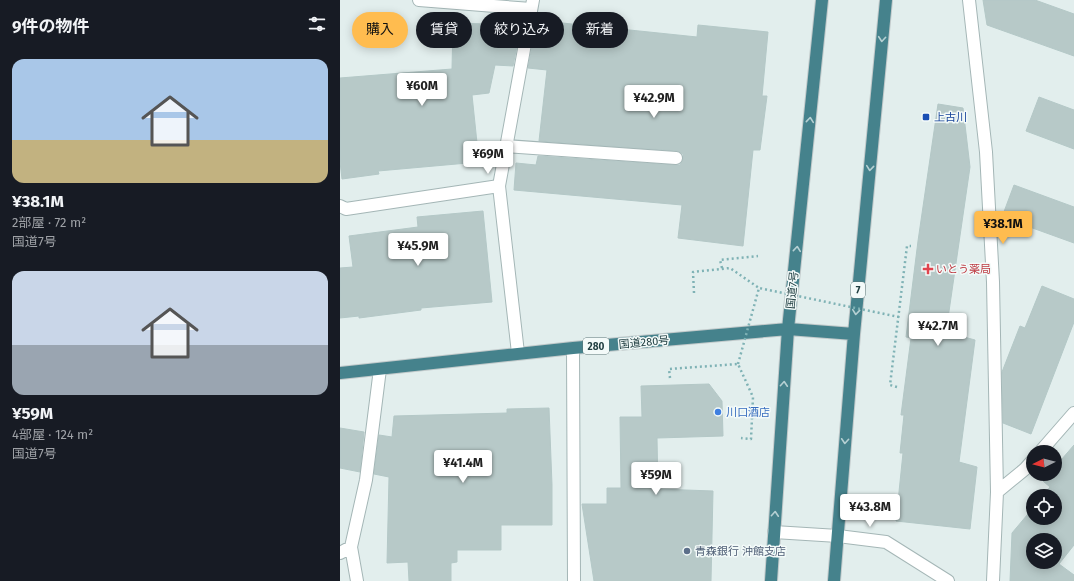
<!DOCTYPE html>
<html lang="ja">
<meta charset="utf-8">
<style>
body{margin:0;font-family:"Fira Sans","Noto Sans JP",sans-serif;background:#242831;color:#f1f3f6;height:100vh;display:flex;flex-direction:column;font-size:15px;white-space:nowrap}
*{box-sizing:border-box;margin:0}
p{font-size:13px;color:#9ea1a6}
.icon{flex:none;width:22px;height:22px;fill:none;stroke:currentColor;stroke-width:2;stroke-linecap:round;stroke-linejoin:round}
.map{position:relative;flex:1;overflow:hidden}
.drawer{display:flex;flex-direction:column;background:#171b24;width:340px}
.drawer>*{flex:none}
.top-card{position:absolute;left:12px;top:12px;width:380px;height:36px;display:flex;gap:8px}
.needle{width:26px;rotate:264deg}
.controls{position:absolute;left:686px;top:445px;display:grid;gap:8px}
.controls a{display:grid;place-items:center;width:36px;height:36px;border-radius:50%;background:#171b24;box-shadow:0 2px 10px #0003;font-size:20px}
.price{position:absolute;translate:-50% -34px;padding:0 9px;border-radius:4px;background:#fff;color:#222;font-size:13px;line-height:26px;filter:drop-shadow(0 1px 2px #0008)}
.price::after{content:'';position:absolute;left:50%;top:24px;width:12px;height:9px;margin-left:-6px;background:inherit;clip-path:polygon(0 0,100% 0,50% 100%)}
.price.on{background:#ffbc4f;color:#111}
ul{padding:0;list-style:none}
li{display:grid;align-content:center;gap:8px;height:212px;padding:0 12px}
li span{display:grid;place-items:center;height:124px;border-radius:12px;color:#555}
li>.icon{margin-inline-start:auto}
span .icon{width:72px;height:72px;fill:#fffc;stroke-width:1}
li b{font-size:17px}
h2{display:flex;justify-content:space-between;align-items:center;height:48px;padding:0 12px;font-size:17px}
.pill{padding:0 14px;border-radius:18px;background:#171b24;box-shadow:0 2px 10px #0003;font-size:14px;line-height:36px}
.pill.on{background:#ffbc4f;color:#111}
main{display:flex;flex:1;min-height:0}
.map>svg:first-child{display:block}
.building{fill:#b7c9c8;stroke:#b4c8c7;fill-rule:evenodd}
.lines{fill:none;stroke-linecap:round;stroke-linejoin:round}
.service-casing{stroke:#a4b6b6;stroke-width:14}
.minor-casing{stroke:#a4b6b6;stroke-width:14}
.trunk-casing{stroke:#c1c9ca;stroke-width:14}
.path{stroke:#7fb2b5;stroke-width:2.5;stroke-dasharray:2 3;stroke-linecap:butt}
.service{stroke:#fff;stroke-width:12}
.minor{stroke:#fff;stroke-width:12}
.trunk{stroke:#45828c;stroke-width:12}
.path-bridge{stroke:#7fb2b5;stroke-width:2.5;stroke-dasharray:2 3;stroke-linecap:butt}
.oneway{stroke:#b6d0d3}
.transit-dot{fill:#1a4fb4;stroke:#f3faf9;stroke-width:1.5}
.health-dot{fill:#e0444e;stroke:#f3faf9;stroke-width:1.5}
.shop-dot{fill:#3f7fe0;stroke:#f3faf9;stroke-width:1.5}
.service-dot{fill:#5c6f8a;stroke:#f3faf9;stroke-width:1.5}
.labels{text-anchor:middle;stroke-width:3;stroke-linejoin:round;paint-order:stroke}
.shield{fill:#f3faf9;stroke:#5f7678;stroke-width:1}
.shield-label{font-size:10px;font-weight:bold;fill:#203e41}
.transit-label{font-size:11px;fill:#164399;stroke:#f3faf9;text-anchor:start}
.health-label{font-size:11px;fill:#be3a42;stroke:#f3faf9;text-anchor:start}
.street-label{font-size:11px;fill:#203e41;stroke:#f3faf9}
.shop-label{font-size:11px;fill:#366cbe;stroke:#f3faf9;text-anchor:start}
.service-label{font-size:11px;fill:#4e5e75;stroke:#f3faf9;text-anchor:start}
</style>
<main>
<section class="drawer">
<h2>9件の物件<svg class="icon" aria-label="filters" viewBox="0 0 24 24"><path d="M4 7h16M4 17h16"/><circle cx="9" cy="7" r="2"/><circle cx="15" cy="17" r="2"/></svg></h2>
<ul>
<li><span style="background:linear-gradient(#a9c7e8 65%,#c2b280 0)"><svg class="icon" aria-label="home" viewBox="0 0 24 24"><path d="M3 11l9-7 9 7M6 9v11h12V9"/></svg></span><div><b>¥38.1M</b><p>2部屋 · 72 m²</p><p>国道7号</p></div></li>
<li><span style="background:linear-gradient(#c9d6e8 60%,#9aa5b1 0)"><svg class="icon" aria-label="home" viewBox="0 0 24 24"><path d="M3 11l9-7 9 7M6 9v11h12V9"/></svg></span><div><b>¥59M</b><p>4部屋 · 124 m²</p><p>国道7号</p></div></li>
</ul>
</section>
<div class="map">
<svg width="734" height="581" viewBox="0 0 734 581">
<rect width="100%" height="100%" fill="#e2eeed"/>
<!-- building -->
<path class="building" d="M643,0H695L734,14V56L647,25Z
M203,21L357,37L358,25L428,32L422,96H427L420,150H413L403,246L338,238L342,205L174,190L176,163L196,165L198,156L335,165H340L343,159V154L337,151L199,141L207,70L188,68L196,26H203Z
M113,23L181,25L173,66L155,65L149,93L132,95L139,162L38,171L39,174L2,179L0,162V78L112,69Z
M699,97L734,110V149L686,131Z
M598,104L623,108L630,167L606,332L635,340L619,462L637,467L630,529L556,521L563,453H560L564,415H561L571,338L566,337L578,241Z
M674,185L734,207V243L662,217Z
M143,211L152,302L81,308V310L19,318V316L0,318V268L13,267L9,236L78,227L77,217Z
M702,286L734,299V322L691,434L663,423L662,372L680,326L685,328Z
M369,384L382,401L383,436L317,438L318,489L373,491L371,581H254L242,504H267V488H281L280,417H302L301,386Z
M209,408L212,485V525H161V550H117V562L111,563V581H69L68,562L47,563L49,477L34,474L39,435L52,437L54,416L167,413V409Z
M0,428L24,432L20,472L0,468Z
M734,445V545L719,564L734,575V581H670L672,533L693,508V518H715V496H703L710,487L703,481L709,474H715V467ZM693,540H715V562H693Z"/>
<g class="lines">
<defs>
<path id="service" d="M79,0L191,9
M166,146L336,158"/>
<path id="minor" d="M629,0L646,152L653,282L657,492L653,581
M0,206L6,209L159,186
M233,348L234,581
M178,353L159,186L193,0
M700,452L734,413
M657,492L685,469L693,460
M434,532L498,536L546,542L608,581
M0,553L11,547
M17,581L11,547L26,480L40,369"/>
<path id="trunk" d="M0,373L233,348L448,329L514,334
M431,581L448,329L482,0
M494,581L514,334L546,0"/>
</defs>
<!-- service casing -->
<use href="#service" class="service-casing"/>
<!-- minor casing -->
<use href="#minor" class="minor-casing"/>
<!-- trunk casing -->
<use href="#trunk" class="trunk-casing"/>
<!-- path -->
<path class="path" d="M382,268L380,260L418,256
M354,293L353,272L390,268L419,288
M330,378L329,369L398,364L413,397L411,439L401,438
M557,387L550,385L567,246H571"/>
<!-- service -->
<use href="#service" class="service"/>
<!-- minor -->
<use href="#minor" class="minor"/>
<!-- trunk -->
<use href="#trunk" class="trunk"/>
<!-- path-bridge -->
<path class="path-bridge" d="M398,364L419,288L559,317"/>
</g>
<!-- one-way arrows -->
<defs><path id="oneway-chevron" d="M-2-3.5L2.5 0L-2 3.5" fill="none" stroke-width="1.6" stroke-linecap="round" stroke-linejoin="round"/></defs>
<g class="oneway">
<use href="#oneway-chevron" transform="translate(542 39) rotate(95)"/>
<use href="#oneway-chevron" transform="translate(470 120) rotate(-84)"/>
<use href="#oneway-chevron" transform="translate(530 168) rotate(96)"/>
<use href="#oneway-chevron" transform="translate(457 249) rotate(-84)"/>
<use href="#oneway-chevron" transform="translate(516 312) rotate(96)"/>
<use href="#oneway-chevron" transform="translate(444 384) rotate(-86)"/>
<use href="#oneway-chevron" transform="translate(505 441) rotate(94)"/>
<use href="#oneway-chevron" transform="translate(435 514) rotate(-86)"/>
</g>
<!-- markers -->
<rect class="transit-dot" x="582" y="113" width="8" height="8" rx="2"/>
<path class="health-dot" d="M586 263h4v4h4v4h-4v4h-4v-4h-4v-4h4z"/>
<circle class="shop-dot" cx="378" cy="412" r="4"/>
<circle class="service-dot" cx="347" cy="551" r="4"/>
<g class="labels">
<!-- shield labels -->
<g class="shield">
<rect x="511" y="282" width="14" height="16" rx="3"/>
<rect x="243" y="338" width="26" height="16" rx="3"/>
</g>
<g class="shield-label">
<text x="518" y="294">7</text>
<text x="256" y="350">280</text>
</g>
<!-- transit labels -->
<g class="transit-label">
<text x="594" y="121">上古川</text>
</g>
<!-- health labels -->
<g class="health-label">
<text x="596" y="273">いとう薬局</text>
</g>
<!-- street labels -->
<g class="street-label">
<text transform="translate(452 290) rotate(-84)" y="4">国道7号</text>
<text transform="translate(304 342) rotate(-5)" y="4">国道280号</text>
</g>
<!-- shop labels -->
<g class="shop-label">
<text x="386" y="416">川口酒店</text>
</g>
<!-- service labels -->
<g class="service-label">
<text x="355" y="555">青森銀行 沖館支店</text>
</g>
</g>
</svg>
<div class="controls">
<a><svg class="needle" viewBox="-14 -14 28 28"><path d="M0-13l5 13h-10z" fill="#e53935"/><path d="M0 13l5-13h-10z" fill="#9ea1a6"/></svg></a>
<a><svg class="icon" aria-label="locate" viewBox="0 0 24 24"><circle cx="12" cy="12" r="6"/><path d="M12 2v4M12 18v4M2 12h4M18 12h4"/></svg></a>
<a><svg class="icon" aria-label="layers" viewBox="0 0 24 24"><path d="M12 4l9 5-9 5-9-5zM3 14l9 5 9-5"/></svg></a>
</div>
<b class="price" style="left:82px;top:107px">¥60M</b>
<b class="price" style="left:314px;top:119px">¥42.9M</b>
<b class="price" style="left:148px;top:175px">¥69M</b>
<b class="price on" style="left:663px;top:245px">¥38.1M</b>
<b class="price" style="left:78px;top:267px">¥45.9M</b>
<b class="price" style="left:598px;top:347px">¥42.7M</b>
<b class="price" style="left:123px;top:484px">¥41.4M</b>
<b class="price" style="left:316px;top:496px">¥59M</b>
<b class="price" style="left:530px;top:528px">¥43.8M</b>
<div class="top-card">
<a class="pill on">購入</a>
<a class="pill">賃貸</a>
<a class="pill">絞り込み</a>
<a class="pill">新着</a>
</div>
</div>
</main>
